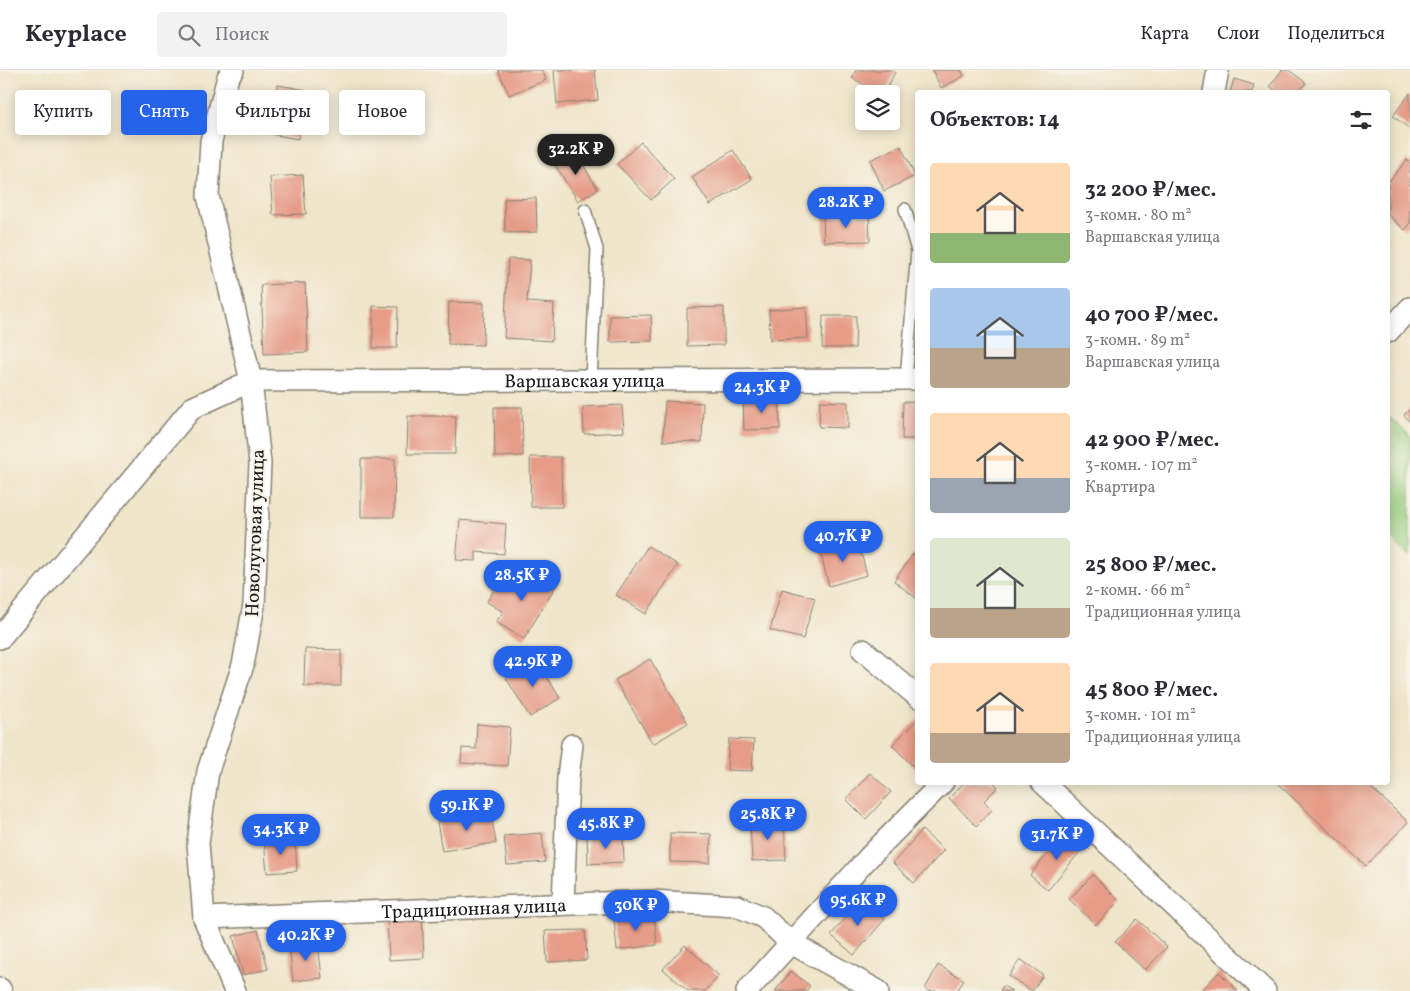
<!DOCTYPE html>
<html lang="ru">
<meta charset="utf-8">
<style>
body{margin:0;font-family:Vollkorn,serif;background:#f2f2f3;color:#2b2b33;height:100vh;display:flex;flex-direction:column;font-size:19px;white-space:nowrap}
*{box-sizing:border-box;margin:0}
p{font-size:16px;color:#7c7c81}
.icon{flex:none;width:28px;height:28px;fill:none;stroke:currentColor;stroke-width:2;stroke-linecap:round;stroke-linejoin:round}
.map{position:relative;flex:1;overflow:hidden}
.panel{position:absolute;left:915px;top:20px;width:475px;height:695px;display:flex;flex-direction:column;background:#fff;border-radius:5px;box-shadow:0 2px 12px #0003}
.panel>*{flex:none}
.banner{position:absolute;left:15px;top:20px;width:475px;height:45px;display:flex;gap:10px}
.controls{position:absolute;left:855px;top:15px;display:grid;gap:10px}
.controls a{display:grid;place-items:center;width:45px;height:45px;border-radius:5px;background:#fff;box-shadow:0 2px 12px #0003;font-size:25px}
.price{position:absolute;translate:-50% -42px;padding:0 11px;border-radius:18px;background:#2563eb;color:#fff;font-size:16px;line-height:32px;filter:drop-shadow(0 1px 2px #0008)}
.price::after{content:'';position:absolute;left:50%;top:30px;width:15px;height:11px;margin-left:-8px;background:inherit;clip-path:polygon(0 0,100% 0,50% 100%)}
.price.active{background:#222;color:#fff}
ul{padding:0;list-style:none}
li{display:flex;align-items:center;gap:15px;height:125px;padding:0 15px}
li span{display:grid;place-items:center;flex:none;width:140px;height:100px;border-radius:5px;color:#555}
li>.icon{margin-inline-start:auto}
span .icon{width:60px;height:60px;fill:#fffc;stroke-width:1}
li b{font-size:21px}
h2{display:flex;justify-content:space-between;align-items:center;height:60px;padding:0 15px;font-size:21px}
.chip{padding:0 18px;border-radius:5px;background:#fff;box-shadow:0 2px 12px #0003;font-size:18px;line-height:45px}
.chip.active{background:#2563eb;color:#fff}
header{display:flex;align-items:center;gap:30px;box-sizing:border-box;height:70px;padding:0 25px;background:#fff;border-bottom:1px solid #e1e1e2}
header strong{font-size:24px}
nav{display:flex;gap:28px;margin-inline-start:auto;font-size:18px}
.search{width:350px;height:45px;background:#f2f2f3;display:flex;align-items:center;gap:12px;box-sizing:border-box;padding:0 18px;border-radius:5px;color:#7c7c81;font-size:19px}
.map>svg:first-child{display:block}
.green{fill:#97cd7e;stroke:#5a744d}
.building{fill:#e69c88}
.lines{fill:none;stroke-linecap:round;stroke-linejoin:round}
.service-casing{stroke:#868073;stroke-width:14}
.minor-casing{stroke:#868073;stroke-width:24}
.service{stroke:#fff;stroke-width:11}
.minor{stroke:#fff;stroke-width:21}
.labels{text-anchor:middle;stroke-width:4;stroke-linejoin:round;paint-order:stroke}
.street-label{font-size:19px;fill:#1c1c1c;stroke:#f7f3e8}
</style>
<header>
<strong>Keyplace</strong>
<div class="search"><svg class="icon" aria-label="search" viewBox="0 0 24 24"><circle cx="10" cy="10" r="6"/><path d="M15 15l6 6"/></svg>Поиск</div>
<nav><a>Карта</a><a>Слои</a><a>Поделиться</a></nav>
</header>
<div class="map">
<svg width="1410" height="921" viewBox="0 0 1410 921">
<rect width="100%" height="100%" fill="#f7f3e8"/>
<filter id="ink" filterUnits="userSpaceOnUse"><feTurbulence type="fractalNoise" baseFrequency=".02" numOctaves="2"/><feDisplacementMap in="SourceGraphic" scale="10" xChannelSelector="R" yChannelSelector="G"/><feConvolveMatrix kernelMatrix="1 2 1 2 8 2 1 2 1" color-interpolation-filters="sRGB"/></filter>
<filter id="wash" filterUnits="userSpaceOnUse"><feTurbulence type="fractalNoise" baseFrequency=".0096" numOctaves="4" result="noise"/><feDisplacementMap in="SourceGraphic" scale="20" xChannelSelector="R" yChannelSelector="G"/><feGaussianBlur stdDeviation="1.12" result="paint"/><feColorMatrix in="noise" values="0 0 0 0 0 0 0 0 0 0 0 0 0 0 0 0 0 1.4 0 .05"/><feComposite in="paint" operator="in"/></filter>
<g filter="url(#wash)">
<rect width="100%" height="100%" fill="#efe5ca"/>
<!-- green -->
<path class="green" d="M1388,346L1410,366V487L1388,465Z"/>
<g id="blocks">
<!-- building -->
<path class="building" d="M498,0H542L546,10L509,25Z
M554,0H595L598,30L557,34Z
M856,0H891L895,2L884,24H882L852,8Z
M932,0H961L964,6L941,18Z
M1282,0H1289L1306,13L1299,22H1277L1270,16Z
M1234,9L1254,15L1252,22H1230Z
M278,15L306,20L298,69L270,64Z
M1410,23V59L1393,46Z
M641,72L674,109L651,130L617,94Z
M901,76L915,106L884,121L870,90Z
M574,80L598,119L578,131L554,93Z
M733,80L752,109L710,135L692,107Z
M1407,90L1410,93V154L1405,160L1388,145V112Z
M303,105L306,144L273,145L270,107Z
M536,128L537,162L505,163L504,129Z
M869,146L870,171L824,172L823,147Z
M508,189L530,190L527,232L554,234L552,271L504,268Z
M305,213L308,282L264,284L261,215Z
M449,232L484,233L483,275L448,274Z
M373,236L398,237L397,278H373Z
M724,237V275L687,276V238Z
M806,237L808,268L770,270L769,240Z
M651,245L652,271L610,272V246Z
M823,246H856L855,278H822Z
M779,328L780,359L744,360L743,329Z
M665,331L703,333L702,372L663,371Z
M820,331L848,332V358L819,357Z
M903,332H918V369H902Z
M622,335L624,362L584,364L583,337Z
M494,337H522L523,386L495,387Z
M1410,339V352L1404,345Z
M408,346H456L455,384H407Z
M530,387H561L562,437H531Z
M361,389H395L394,447H361Z
M460,450L506,454L504,484L476,482V491L456,490Z
M858,471L867,505L829,516L820,481Z
M648,476L678,495L646,544L616,525Z
M913,484L918,487V526L916,528L894,511Z
M528,497L557,514L524,569L496,552L503,542L487,532L499,511L514,520Z
M782,519L815,528L803,569L770,560Z
M305,579L341,580V616H304Z
M650,589L688,653L653,674L615,610Z
M536,590L560,628L530,647L506,608Z
M918,649V696L915,698L892,675Z
M477,654L510,657L507,696L461,693L462,678L476,679Z
M729,669L754,670L752,701L727,700Z
M870,703L891,722L866,749L846,729Z
M965,712H993L998,717L984,731L992,740L976,756L949,728Z
M1276,712H1365L1408,752L1366,796Z
M491,744L496,773L442,781L437,752Z
M784,750L786,790L752,791L750,752Z
M922,760L944,780L914,813L893,793Z
M1065,762L1083,778L1048,820L1030,805Z
M542,763L545,792L507,795L504,766Z
M670,763L711,764L710,793L670,792Z
M623,765L624,792L588,794L587,767Z
M295,769L297,801L267,803L264,771Z
M1093,805L1119,831L1096,855L1069,829Z
M861,829L885,849L854,885L831,865Z
M654,844L657,875L617,880L614,849Z
M422,845L424,888L389,890L387,847Z
M1137,849L1167,877L1145,900L1115,872Z
M258,860L268,899L243,905L233,866Z
M585,860L587,890L547,892L545,861Z
M318,873L322,908L293,911L289,876Z
M685,875L719,906L705,921H688L663,899Z
M1020,889L1043,905L1032,921L1009,906Z
M938,895L964,910L957,921H929L925,919Z
M791,901L810,916L806,921H775Z
M1219,902L1238,921H1201Z
M1003,916L1012,921H1000Z"/>
</g>
</g>
<g filter="url(#ink)">
<use href="#blocks" fill-opacity="0" stroke="#868073" stroke-width="1"/>
<g class="lines">
<defs>
<path id="service" d="M905,139L917,181L906,309
M585,140L597,179L591,310"/>
<g id="minor">
<path d="M233,0L228,7L211,71L208,126L251,311L260,393L254,535L243,595L208,701L198,773L204,848L235,921"/>
<path d="M1214,22L1218,0"/>
<path d="M1388,262L1410,238"/>
<path id="s1" d="M0,568L192,338L251,311L918,309"/>
<path d="M863,580L918,627"/>
<path d="M1042,712L1265,921"/>
<path d="M563,834L568,707L572,675"/>
<path id="s2" d="M204,848L652,831L737,836L763,847L791,873L878,921"/>
<path d="M0,919L1,921"/>
<path d="M747,921L869,787L943,712"/>
</g>
</defs>
<!-- service casing -->
<use href="#service" class="service-casing"/>
<!-- minor casing -->
<use href="#minor" class="minor-casing"/>
<!-- service -->
<use href="#service" class="service"/>
<!-- minor -->
<use href="#minor" class="minor"/>
</g>
</g>
<g class="labels">
<!-- street labels -->
<g class="street-label">
<text dy="7" stroke="none"><textPath href="#s1" startOffset="698">Варшавская улица</textPath></text>
<text transform="translate(254 463) rotate(-88)" y="7">Новолуговая улица</text>
<text dy="7" stroke="none"><textPath href="#s2" startOffset="270">Традиционная улица</textPath></text>
</g>
</g>
</svg>
<div class="controls">
<a><svg class="icon" aria-label="layers" viewBox="0 0 24 24"><path d="M12 4l9 5-9 5-9-5zM3 14l9 5 9-5"/></svg></a>
</div>
<b class="price active" style="left:576px;top:106px">32.2K ₽</b>
<b class="price" style="left:846px;top:159px">28.2K ₽</b>
<b class="price" style="left:762px;top:344px">24.3K ₽</b>
<b class="price" style="left:843px;top:493px">40.7K ₽</b>
<b class="price" style="left:522px;top:532px">28.5K ₽</b>
<b class="price" style="left:533px;top:618px">42.9K ₽</b>
<b class="price" style="left:467px;top:762px">59.1K ₽</b>
<b class="price" style="left:768px;top:771px">25.8K ₽</b>
<b class="price" style="left:606px;top:780px">45.8K ₽</b>
<b class="price" style="left:281px;top:786px">34.3K ₽</b>
<b class="price" style="left:1057px;top:791px">31.7K ₽</b>
<b class="price" style="left:858px;top:857px">95.6K ₽</b>
<b class="price" style="left:636px;top:862px">30K ₽</b>
<b class="price" style="left:306px;top:892px">40.2K ₽</b>
<div class="banner">
<a class="chip">Купить</a>
<a class="chip active">Снять</a>
<a class="chip">Фильтры</a>
<a class="chip">Новое</a>
</div>
<section class="panel">
<h2>Объектов: 14<svg class="icon" aria-label="filters" viewBox="0 0 24 24"><path d="M4 7h16M4 17h16"/><circle cx="9" cy="7" r="2"/><circle cx="15" cy="17" r="2"/></svg></h2>
<ul>
<li><span style="background:linear-gradient(#ffd9b3 70%,#8fb573 0)"><svg class="icon" aria-label="home" viewBox="0 0 24 24"><path d="M3 11l9-7 9 7M6 9v11h12V9"/></svg></span><div><b>32 200 ₽/мес.</b><p>3-комн. · 80 m²</p><p>Варшавская улица</p></div></li>
<li><span style="background:linear-gradient(#a9c7e8 60%,#b9a48a 0)"><svg class="icon" aria-label="home" viewBox="0 0 24 24"><path d="M3 11l9-7 9 7M6 9v11h12V9"/></svg></span><div><b>40 700 ₽/мес.</b><p>3-комн. · 89 m²</p><p>Варшавская улица</p></div></li>
<li><span style="background:linear-gradient(#ffd9b3 65%,#9aa5b1 0)"><svg class="icon" aria-label="home" viewBox="0 0 24 24"><path d="M3 11l9-7 9 7M6 9v11h12V9"/></svg></span><div><b>42 900 ₽/мес.</b><p>3-комн. · 107 m²</p><p>Квартира</p></div></li>
<li><span style="background:linear-gradient(#dfe7d0 70%,#b9a48a 0)"><svg class="icon" aria-label="home" viewBox="0 0 24 24"><path d="M3 11l9-7 9 7M6 9v11h12V9"/></svg></span><div><b>25 800 ₽/мес.</b><p>2-комн. · 66 m²</p><p>Традиционная улица</p></div></li>
<li><span style="background:linear-gradient(#ffd9b3 70%,#b9a48a 0)"><svg class="icon" aria-label="home" viewBox="0 0 24 24"><path d="M3 11l9-7 9 7M6 9v11h12V9"/></svg></span><div><b>45 800 ₽/мес.</b><p>3-комн. · 101 m²</p><p>Традиционная улица</p></div></li>
</ul>
</section>
</div>
